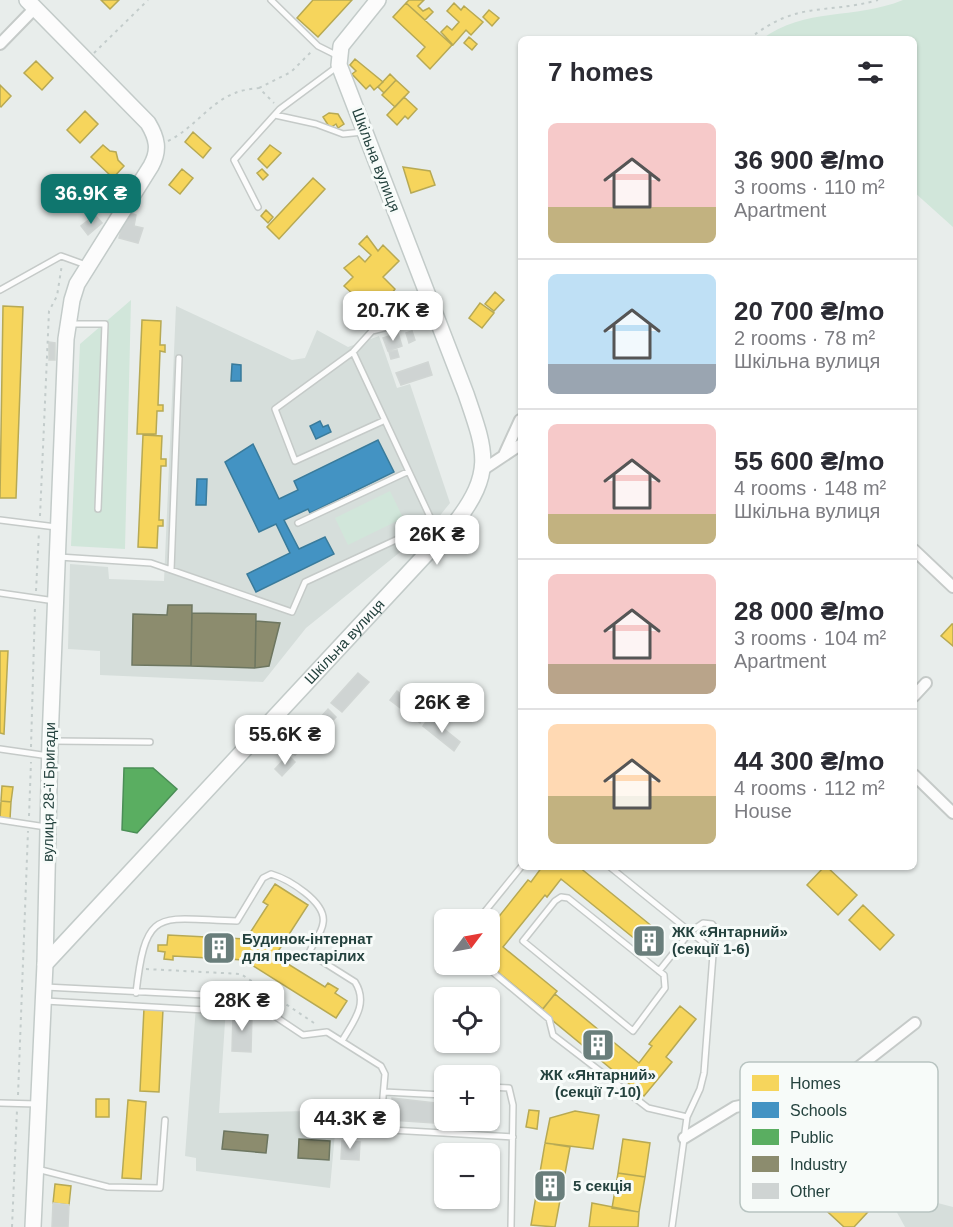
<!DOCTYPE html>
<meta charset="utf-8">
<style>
body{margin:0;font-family:Arial,sans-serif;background:#f2f2f3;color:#2b2b33;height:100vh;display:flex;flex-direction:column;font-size:22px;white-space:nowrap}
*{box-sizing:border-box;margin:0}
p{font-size:20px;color:#7c7c81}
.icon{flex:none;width:33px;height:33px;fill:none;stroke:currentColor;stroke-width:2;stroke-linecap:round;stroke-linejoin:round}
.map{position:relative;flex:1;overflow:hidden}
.sheet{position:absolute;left:518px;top:36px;width:399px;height:834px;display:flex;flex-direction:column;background:#fff;border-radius:9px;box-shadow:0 2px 4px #0004}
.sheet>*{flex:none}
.needle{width:39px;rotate:58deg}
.tools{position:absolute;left:434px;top:909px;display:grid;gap:12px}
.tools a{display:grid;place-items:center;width:66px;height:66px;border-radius:9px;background:#fff;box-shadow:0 2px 4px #0004;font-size:30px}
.price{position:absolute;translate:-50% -51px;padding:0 14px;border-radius:12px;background:#fff;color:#222;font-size:20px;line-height:39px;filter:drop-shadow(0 2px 3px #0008)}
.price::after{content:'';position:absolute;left:50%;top:36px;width:18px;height:14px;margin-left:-9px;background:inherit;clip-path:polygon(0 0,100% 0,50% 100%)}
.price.active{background:#0f766e;color:#fff}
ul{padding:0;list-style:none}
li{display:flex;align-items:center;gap:18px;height:150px;padding:0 30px}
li+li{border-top:2px solid #e1e1e2}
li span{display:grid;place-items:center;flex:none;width:168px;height:120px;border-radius:9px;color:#555}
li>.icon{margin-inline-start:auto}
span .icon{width:72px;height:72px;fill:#fffc;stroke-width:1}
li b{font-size:26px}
h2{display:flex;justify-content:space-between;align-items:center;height:72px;padding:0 30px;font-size:26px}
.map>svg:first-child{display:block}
.built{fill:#d6dedb}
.green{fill:#d1e6da}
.homes{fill:#f6d55c;stroke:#b7a953;stroke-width:1.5}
.schools{fill:#4393c3;stroke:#3a7b9b;stroke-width:1.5}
.public{fill:#5aae61;stroke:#4a8e56;stroke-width:1.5}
.industry{fill:#8c8c6e;stroke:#6d7660;stroke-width:1.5}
.building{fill:#cfd4d3;stroke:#d1d6d4;stroke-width:1.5}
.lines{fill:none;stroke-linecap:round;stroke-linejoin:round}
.lane-casing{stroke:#c5cac8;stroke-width:8}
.street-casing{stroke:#c5cac8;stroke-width:14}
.secondary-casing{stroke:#c3cbc9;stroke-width:18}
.path{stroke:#c3cccb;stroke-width:2;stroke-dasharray:3 4.5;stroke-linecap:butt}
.lane{stroke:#fcfcfc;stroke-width:5}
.street{stroke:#fcfcfc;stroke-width:10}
.secondary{stroke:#fcfcfc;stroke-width:15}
.labels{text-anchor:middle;stroke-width:6;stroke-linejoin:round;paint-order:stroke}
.street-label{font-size:15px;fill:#24423e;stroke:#f7fbf9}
.poi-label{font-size:15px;font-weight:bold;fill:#24423e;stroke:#f7fbf9;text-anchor:start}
.key{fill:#f7fbf9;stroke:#b8c4c1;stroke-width:1.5}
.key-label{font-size:16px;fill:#24423e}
</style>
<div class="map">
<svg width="953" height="1227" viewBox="0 0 953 1227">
<rect width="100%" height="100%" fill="#e8edeb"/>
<!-- built -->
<path class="built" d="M176,306L292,360L305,358L317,330L348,347L379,336L397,388L410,384L450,503L430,528L306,628L263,682L100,675V651L68,649L70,564L108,567L109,579L164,581Z
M196,1006L226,1007L219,1113L307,1111L335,1133L330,1188L196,1171V1158L185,1156Z
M884,1189L953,1207V1227H905Z"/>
<!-- green -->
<path class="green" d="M903,0H953V227L914,192V39H762C805,7 854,20 903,0Z
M131,300L125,549L71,546L80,344Z
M390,491L403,518L348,545L335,518Z"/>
<!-- homes -->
<path class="homes" d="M101,0H119L110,9Z
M313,0H352L318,37L297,18Z
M409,0H424L418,6L423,11L429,8L433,12L425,20L406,3Z
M406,3L452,45L430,69L417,56L425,47L393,17Z
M454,3L461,10L464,6L483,22L471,35L466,30L453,45L441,32L447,26L452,30L459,22L447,11Z
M489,10L499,18L492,26L483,17Z
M469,37L477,44L472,50L464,43Z
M355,59L383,82L374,90L370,85L366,89L352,74L356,71L350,65Z
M36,61L53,78L42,90L24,73Z
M390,74L396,80L384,93L378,87Z
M396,80L409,92L395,107L382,95Z
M0,85L11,96L1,107L0,106Z
M404,97L417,109L408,119L405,116L397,125L387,115Z
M85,111L98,124L80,143L67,130Z
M329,113L338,114L344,124L338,128L336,124L330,128L323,117Z
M193,132L211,148L203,158L185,142Z
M103,145L110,151L116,152L118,160L124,166L113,178L91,157Z
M270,145L281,153L267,168L258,159Z
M403,167L430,171L435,185L411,193Z
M182,169L193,178L180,194L169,185Z
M262,169L268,175L263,180L257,173Z
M313,178L325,189L279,239L267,227Z
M266,210L273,217L268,223L261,216Z
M367,236L378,251L383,245L399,261L383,277L395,289L390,296L381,306L375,301L364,313L350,299L354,295L344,286L353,277L344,268L359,256L365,262L371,255L359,244Z
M495,292L504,300L494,311L485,304Z
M406,295L411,304L401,310L396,301Z
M480,303L494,313L482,328L469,318Z
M3,306L23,307L16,498H0Z
M142,320L161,321L160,345H165V352L160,351L158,405H163V411H157L156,434H137Z
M143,435L162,436L161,459H166V466H161L159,520H163V526H158L157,548L138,547Z
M952,624H953V646L941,636Z
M0,651H8L4,734L0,733Z
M2,786L13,787L11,802L1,801Z
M1,801L11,802L10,819L0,818Z
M542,867H579L664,936L651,952L561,879L547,897L545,895L503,947L557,991L543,1009L488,964L489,929L528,880L531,882Z
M824,867H827L857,895L838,915L807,885Z
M275,884L308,905L275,956L325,987L328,983L338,989L335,993L347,1001L336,1018L244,960L173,956V960L164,959L165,952L158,951V945H167L168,935L246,939L268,905L263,902Z
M863,905L894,935L880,950L849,920Z
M555,994L639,1063L652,1046L649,1044L680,1006L696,1019L666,1057L672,1062L644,1096L541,1011Z
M144,1008L163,1009L159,1092L140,1091Z
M96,1099H109V1117H96Z
M128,1100L146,1102L141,1179L122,1178Z
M529,1110L539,1111L537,1129L526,1127Z
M575,1111L599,1115L593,1149L545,1143L550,1118Z
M623,1139L650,1143L645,1177L618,1173Z
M545,1143L570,1147L555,1227L531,1225Z
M847,1170L879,1200L854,1227H844L817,1202Z
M618,1173L645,1177L639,1212L612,1208Z
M55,1184L71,1186L69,1205L53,1203Z
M592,1203L639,1212L638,1227H589Z"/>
<!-- schools -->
<path class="schools" d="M232,364L241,365V381H231Z
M320,421L323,427L328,425L331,432L316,439L310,426Z
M378,440L394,472L310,513L308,509L284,520L299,549L325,537L334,554L256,592L247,574L290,553L276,524L259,532L225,462L253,444L279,499L298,490L294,481Z
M197,479H207L206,505H196Z"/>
<!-- public -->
<path class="public" d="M124,768H153L177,789L137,833L122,830Z"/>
<!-- industry -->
<path class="industry" d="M168,605H192L191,666L132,665L133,614L167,615Z
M192,613L256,614L255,668L191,666Z
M256,621L280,623L269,666L255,668Z
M224,1131L268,1135L266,1153L222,1149Z
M299,1139L330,1141L329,1160L298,1158Z"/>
<!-- building -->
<path class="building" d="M126,212L136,215L134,226L143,228L138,243L119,238Z
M95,215L102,223L88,235L81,226Z
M412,331L415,340L409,343L406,333Z
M398,333L402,346L388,351L383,338Z
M49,342L55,343V360H49Z
M397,350L399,357L391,359L389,352Z
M428,362L432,375L401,385L396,373Z
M358,673L369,682L342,712L331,703Z
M397,691L426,714L420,723L390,700Z
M328,709L336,717L319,736L311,728Z
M429,717L460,742L454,751L423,726Z
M297,743L303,748L295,755L290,751Z
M288,755L295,762L282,776L275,769Z
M233,1013L252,1014L251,1052L232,1051Z
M489,1094H492L490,1127L463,1125V1120H489Z
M392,1098L444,1104V1120H463V1125L391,1120Z
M342,1141L360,1142L359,1160L341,1159Z
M53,1203L69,1205L68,1227H52Z"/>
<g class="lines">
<defs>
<path id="lane" d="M271,0L318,46L338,56
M275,115L316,124L343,134L363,132
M258,207L234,160L280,109L338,66
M0,290L61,256L86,265
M70,324H105L98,509
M383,421L295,461L275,409L353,352L372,331L396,325L431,307
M0,520L56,527
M298,523L407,472
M59,557L151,563L292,612L305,582L426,526L431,519L353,352
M171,570L179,358
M0,593L55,601
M53,741L150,742
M0,749L49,756
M0,820L46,827
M610,867L715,952
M561,897L568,898L664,975L665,988L633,1031L523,941L555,901Z
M478,920L521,867
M483,964L549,1019L553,1035L648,1108L687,1117
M659,971L690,932L703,923L712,924L715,928L704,1073L700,1089L687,1117L672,1227
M45,987L246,997L303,1035L327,1032L381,1066L385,1074L381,1120L390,1130L513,1137
M136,993C146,905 158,919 237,921L263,878L271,874C288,879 327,902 323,923C322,933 313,943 309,953L355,982C369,1004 353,1022 342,1041
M45,1001L205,1010
M489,1087L509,1088L513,1105L511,1227
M384,1092L444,1095
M0,1103L37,1104
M37,1169L108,1187L160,1188L165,1120"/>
<path id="street" d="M0,44L35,8
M504,455L520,420
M484,469L520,445
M914,550L953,587
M914,696L926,683
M914,775L953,813
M684,1138L735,1107L827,1088L837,1084L915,1023"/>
<g id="secondary">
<path d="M27,0L148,123C157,138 160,150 151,166L77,284L72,300L66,339L50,741L45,964L33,1227"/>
<path id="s1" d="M45,964L456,522C495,471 485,450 466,394L339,65L341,46L378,0"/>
</g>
</defs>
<!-- lane casing -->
<use href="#lane" class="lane-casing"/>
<!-- street casing -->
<use href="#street" class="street-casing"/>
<!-- secondary casing -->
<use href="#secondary" class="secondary-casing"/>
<!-- path -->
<path class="path" d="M749,39C798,0 824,15 878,0
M94,53L148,0
M259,88L291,72L312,51
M168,141C193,129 209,103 235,93C242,90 251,89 259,88L274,103
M40,516L49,311L57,296L62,264
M36,591L39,531
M31,747L35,606
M29,816L31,762
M146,969L241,974L317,1025
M18,1095L28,831
M12,1227L17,1110"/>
<!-- lane -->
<use href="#lane" class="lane"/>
<!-- street -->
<use href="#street" class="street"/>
<!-- secondary -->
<use href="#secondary" class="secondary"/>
</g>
<!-- icons -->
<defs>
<symbol id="building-square" viewBox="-11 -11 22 22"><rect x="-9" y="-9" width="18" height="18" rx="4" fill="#697e7b" stroke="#f7fbf9"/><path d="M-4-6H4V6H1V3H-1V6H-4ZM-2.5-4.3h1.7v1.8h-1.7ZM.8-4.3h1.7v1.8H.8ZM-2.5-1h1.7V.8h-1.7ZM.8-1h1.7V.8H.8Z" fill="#fff"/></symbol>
</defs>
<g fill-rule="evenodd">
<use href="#building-square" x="630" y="922" width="38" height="38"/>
<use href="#building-square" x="200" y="929" width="38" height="38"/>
<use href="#building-square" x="579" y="1026" width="38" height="38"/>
<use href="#building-square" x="531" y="1167" width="38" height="38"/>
</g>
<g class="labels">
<!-- street labels -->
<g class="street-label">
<text transform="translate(376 160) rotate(69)" y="5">Шкільна вулиця</text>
<text dy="5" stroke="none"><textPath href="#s1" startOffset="440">Шкільна вулиця</textPath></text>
<text transform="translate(49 792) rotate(-89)" y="5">вулиця 28-ї Бригади</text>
</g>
<!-- poi labels -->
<g class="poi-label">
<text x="672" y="937">ЖК «Янтарний»<tspan x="672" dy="17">(секції 1-6)</tspan></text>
<text x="242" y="944">Будинок-інтернат<tspan x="242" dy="17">для престарілих</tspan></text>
<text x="598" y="1080" text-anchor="middle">ЖК «Янтарний»<tspan x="598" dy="17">(секції 7-10)</tspan></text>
<text x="573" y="1191">5 секція</text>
</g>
</g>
<!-- legend -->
<rect x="740" y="1062" width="198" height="150" rx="9" class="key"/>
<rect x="752" y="1075" width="27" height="16" fill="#f6d55c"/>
<rect x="752" y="1102" width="27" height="16" fill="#4393c3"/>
<rect x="752" y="1129" width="27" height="16" fill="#5aae61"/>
<rect x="752" y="1156" width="27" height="16" fill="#8c8c6e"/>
<rect x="752" y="1183" width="27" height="16" fill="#cfd4d3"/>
<g class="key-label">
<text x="790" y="1089">Homes</text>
<text x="790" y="1116">Schools</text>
<text x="790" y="1143">Public</text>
<text x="790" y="1170">Industry</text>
<text x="790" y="1197">Other</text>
</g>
</svg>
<div class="tools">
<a><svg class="needle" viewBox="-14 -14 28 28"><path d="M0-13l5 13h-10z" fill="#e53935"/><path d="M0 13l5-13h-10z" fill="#7c7c81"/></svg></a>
<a><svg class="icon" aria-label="locate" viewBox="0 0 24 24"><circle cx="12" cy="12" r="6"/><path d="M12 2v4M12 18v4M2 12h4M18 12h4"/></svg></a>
<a>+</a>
<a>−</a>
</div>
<b class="price active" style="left:91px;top:225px">36.9K ₴</b>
<b class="price" style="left:393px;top:342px">20.7K ₴</b>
<b class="price" style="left:437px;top:566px">26K ₴</b>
<b class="price" style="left:442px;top:734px">26K ₴</b>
<b class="price" style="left:285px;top:766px">55.6K ₴</b>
<b class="price" style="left:242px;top:1032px">28K ₴</b>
<b class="price" style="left:350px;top:1150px">44.3K ₴</b>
<section class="sheet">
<h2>7 homes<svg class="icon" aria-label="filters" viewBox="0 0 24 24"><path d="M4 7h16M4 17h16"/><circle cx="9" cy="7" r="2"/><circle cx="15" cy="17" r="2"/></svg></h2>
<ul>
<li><span style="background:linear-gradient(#f6c9c9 70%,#c2b280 0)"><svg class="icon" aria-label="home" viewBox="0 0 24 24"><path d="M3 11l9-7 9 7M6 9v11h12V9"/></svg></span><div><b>36 900 ₴/mo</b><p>3 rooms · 110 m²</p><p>Apartment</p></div></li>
<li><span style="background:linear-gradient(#bfe0f5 75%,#9aa5b1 0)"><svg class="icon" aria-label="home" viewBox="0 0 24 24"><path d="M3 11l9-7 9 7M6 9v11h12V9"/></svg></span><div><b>20 700 ₴/mo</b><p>2 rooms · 78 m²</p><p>Шкільна вулиця</p></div></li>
<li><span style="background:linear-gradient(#f6c9c9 75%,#c2b280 0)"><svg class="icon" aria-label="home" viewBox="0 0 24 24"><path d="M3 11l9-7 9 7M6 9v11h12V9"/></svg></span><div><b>55 600 ₴/mo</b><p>4 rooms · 148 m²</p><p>Шкільна вулиця</p></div></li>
<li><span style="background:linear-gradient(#f6c9c9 75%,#b9a48a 0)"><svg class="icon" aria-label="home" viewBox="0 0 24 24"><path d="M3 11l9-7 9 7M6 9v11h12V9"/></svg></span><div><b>28 000 ₴/mo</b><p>3 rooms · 104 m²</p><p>Apartment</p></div></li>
<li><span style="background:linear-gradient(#ffd9b3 60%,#c2b280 0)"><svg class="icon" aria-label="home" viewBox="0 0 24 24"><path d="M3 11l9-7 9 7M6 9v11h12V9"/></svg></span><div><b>44 300 ₴/mo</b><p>4 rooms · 112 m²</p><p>House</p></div></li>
</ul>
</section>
</div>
